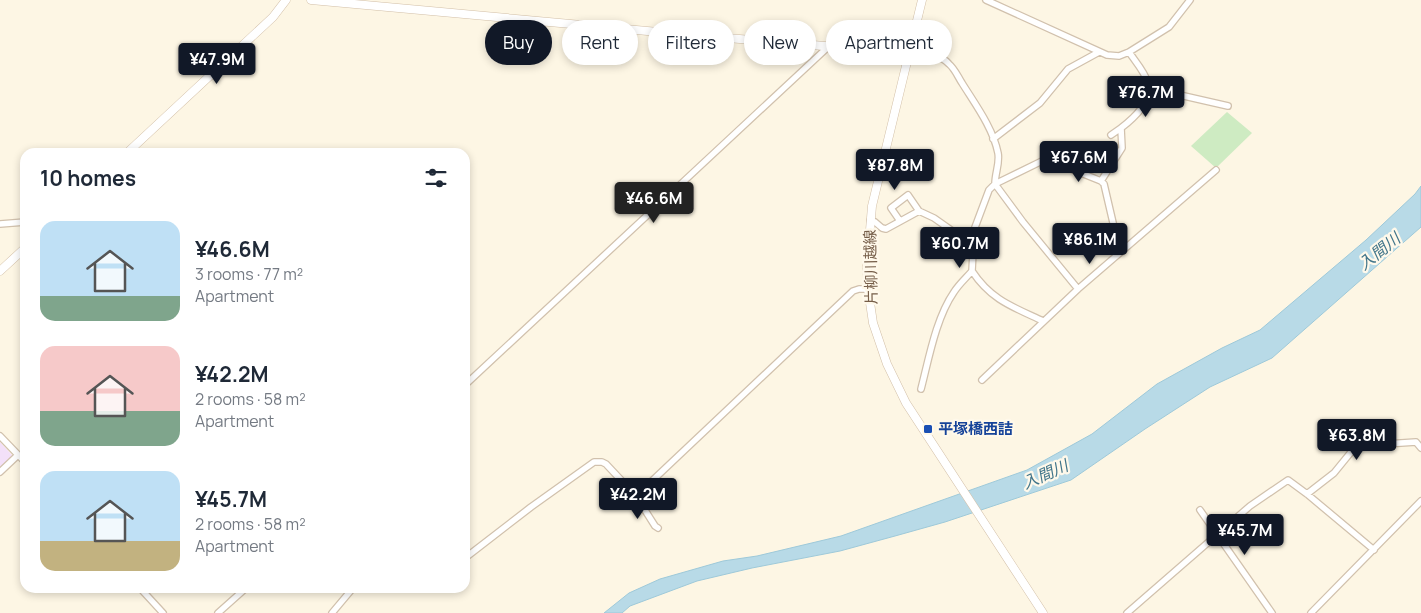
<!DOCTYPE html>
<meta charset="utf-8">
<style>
body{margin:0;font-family:Manrope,"Noto Sans JP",sans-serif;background:#f2f2f3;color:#1f2937;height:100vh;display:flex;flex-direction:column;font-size:19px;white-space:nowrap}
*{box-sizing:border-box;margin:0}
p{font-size:16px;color:#747a83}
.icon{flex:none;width:28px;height:28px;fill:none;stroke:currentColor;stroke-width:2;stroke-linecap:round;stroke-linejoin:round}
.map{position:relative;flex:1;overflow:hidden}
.drawer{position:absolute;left:20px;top:148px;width:450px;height:445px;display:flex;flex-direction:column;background:#fff;border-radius:15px;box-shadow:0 2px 8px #0003}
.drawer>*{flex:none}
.hud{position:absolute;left:485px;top:20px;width:475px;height:45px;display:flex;gap:10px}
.price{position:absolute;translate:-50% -42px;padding:0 11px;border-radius:5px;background:#111827;color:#fff;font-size:16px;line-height:32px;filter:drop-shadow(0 1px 2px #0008)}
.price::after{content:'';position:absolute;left:50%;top:30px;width:15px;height:11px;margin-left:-8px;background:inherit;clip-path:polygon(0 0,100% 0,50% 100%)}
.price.on{background:#222;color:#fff}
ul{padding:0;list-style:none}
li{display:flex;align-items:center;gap:15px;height:125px;padding:0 20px}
li span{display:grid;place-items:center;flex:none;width:140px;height:100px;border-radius:15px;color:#555}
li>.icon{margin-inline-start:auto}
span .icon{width:60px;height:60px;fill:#fffc;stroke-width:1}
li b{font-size:21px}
h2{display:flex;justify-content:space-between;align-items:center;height:60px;padding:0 20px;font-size:21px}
.pill{padding:0 18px;border-radius:22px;background:#fff;box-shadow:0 2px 8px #0003;font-size:18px;line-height:45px}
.pill.on{background:#111827;color:#fff}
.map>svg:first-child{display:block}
.education{fill:#f3e0f9}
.green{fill:#ceebc2}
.water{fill:#b8dae7;stroke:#9ec9d9}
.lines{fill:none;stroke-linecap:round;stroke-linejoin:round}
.street-casing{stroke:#d1c1ad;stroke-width:8}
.secondary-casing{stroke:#d2bfa7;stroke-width:9}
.street{stroke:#fff;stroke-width:5.5}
.secondary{stroke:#fff;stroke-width:8}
.transit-dot{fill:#1a4fb4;stroke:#fff9eb;stroke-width:2}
.labels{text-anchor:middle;stroke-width:4.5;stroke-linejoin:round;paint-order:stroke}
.street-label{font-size:15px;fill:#765e49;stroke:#fff9eb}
.transit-label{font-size:15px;font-weight:bold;fill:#164399;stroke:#fff9eb;text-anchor:start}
.water-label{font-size:16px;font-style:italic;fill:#41758a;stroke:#fff9eb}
</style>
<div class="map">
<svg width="1421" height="613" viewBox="0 0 1421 613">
<rect width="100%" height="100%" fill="#fdf6e4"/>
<!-- education -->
<path class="education" d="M0,442L12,455V458L0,469Z"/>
<!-- green -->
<path class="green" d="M1227,112L1252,133L1216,168L1191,146Z"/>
<!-- water -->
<path class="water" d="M1421,186V227L1272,358L1210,387L1145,429L1071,480L945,522L895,536L840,551L752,568L697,581L630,606L622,613H604L629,593L660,579L723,561L757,556L841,536L1027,470L1092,434L1157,384L1222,348L1260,330L1366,240L1415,194Z"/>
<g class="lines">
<defs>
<path id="street" d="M986,0L1107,55L1119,56L1129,52L1169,27L1190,0
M909,53C922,51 940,54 949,64C955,69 958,77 962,83C975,104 993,128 998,153C1000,163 995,173 995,184L1023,222L1078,289
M1149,88L1228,106
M1143,106L1151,104L1166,92
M1111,135L1121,128
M993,139L1040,103L1068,69L1099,52
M1101,181L1122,148L1121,128C1133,119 1154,100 1148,83C1145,72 1135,61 1129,52
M870,221L875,222L882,228L886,229L919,211L934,218L961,237L971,238L973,252L972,271C966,278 959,284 954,292C936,318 929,358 921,389
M900,221L891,208L908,195L919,211
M0,224L25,222
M971,238L989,190L995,184L1042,161L1061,165L1101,181L1104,184L1114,227L1123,251
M972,271C991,300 1013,307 1043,321
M982,380L1078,289L1216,170
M465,385L828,47
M0,436L25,462
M0,472L18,455
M1307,494L1334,473L1356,446L1416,442L1421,448
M636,496L853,291L859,289H868
M1200,510L1272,613
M465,558L531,507L594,462H602L606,464L636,496L655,526L658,528
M140,588L163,613
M218,613L246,588
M332,613L353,588
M1127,613L1250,506L1288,480L1307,494L1374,550
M1311,613L1421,501"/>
<path id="secondary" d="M311,0L691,35L909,53
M922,0L872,206L867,266L868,289L873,323L887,364L906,403L1043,613
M128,152L273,17L286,0
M0,271L25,248"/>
</defs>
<!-- street casing -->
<use href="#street" class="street-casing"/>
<!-- secondary casing -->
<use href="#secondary" class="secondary-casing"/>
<!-- street -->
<use href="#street" class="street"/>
<!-- secondary -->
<use href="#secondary" class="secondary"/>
</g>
<!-- markers -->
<rect class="transit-dot" x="923" y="424" width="10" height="10" rx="2.5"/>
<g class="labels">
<!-- street labels -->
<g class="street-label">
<text transform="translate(871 267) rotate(-91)" y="5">片柳川越線</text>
</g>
<!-- transit labels -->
<g class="transit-label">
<text x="938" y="434">平塚橋西詰</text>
</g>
<!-- water labels -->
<g class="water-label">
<text transform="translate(1379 251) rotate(-39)" y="6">入間川</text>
<text transform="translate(1045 474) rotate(-24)" y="6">入間川</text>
</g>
</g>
</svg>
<b class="price" style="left:217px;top:85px">¥47.9M</b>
<b class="price" style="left:1146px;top:118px">¥76.7M</b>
<b class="price" style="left:1079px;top:183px">¥67.6M</b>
<b class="price" style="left:895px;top:191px">¥87.8M</b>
<b class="price on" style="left:654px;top:224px">¥46.6M</b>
<b class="price" style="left:1090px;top:265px">¥86.1M</b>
<b class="price" style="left:960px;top:269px">¥60.7M</b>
<b class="price" style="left:1357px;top:461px">¥63.8M</b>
<b class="price" style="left:638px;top:520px">¥42.2M</b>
<b class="price" style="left:1245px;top:556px">¥45.7M</b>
<div class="hud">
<a class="pill on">Buy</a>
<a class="pill">Rent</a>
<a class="pill">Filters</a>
<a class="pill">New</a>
<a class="pill">Apartment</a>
</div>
<section class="drawer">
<h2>10 homes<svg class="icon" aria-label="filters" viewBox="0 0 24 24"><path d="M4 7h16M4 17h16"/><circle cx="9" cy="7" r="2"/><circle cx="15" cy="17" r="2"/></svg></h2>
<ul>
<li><span style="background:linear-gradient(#bfe0f5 75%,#7fa58c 0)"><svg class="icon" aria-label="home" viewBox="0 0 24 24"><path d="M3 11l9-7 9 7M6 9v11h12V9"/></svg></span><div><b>¥46.6M</b><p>3 rooms · 77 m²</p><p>Apartment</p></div></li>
<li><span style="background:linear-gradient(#f6c9c9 65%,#7fa58c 0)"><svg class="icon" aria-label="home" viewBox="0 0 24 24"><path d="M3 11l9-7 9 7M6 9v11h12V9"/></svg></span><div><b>¥42.2M</b><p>2 rooms · 58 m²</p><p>Apartment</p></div></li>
<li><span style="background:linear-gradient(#bfe0f5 70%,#c2b280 0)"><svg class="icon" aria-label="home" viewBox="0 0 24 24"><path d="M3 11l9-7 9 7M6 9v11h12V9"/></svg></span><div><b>¥45.7M</b><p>2 rooms · 58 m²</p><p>Apartment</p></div></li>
</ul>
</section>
</div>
